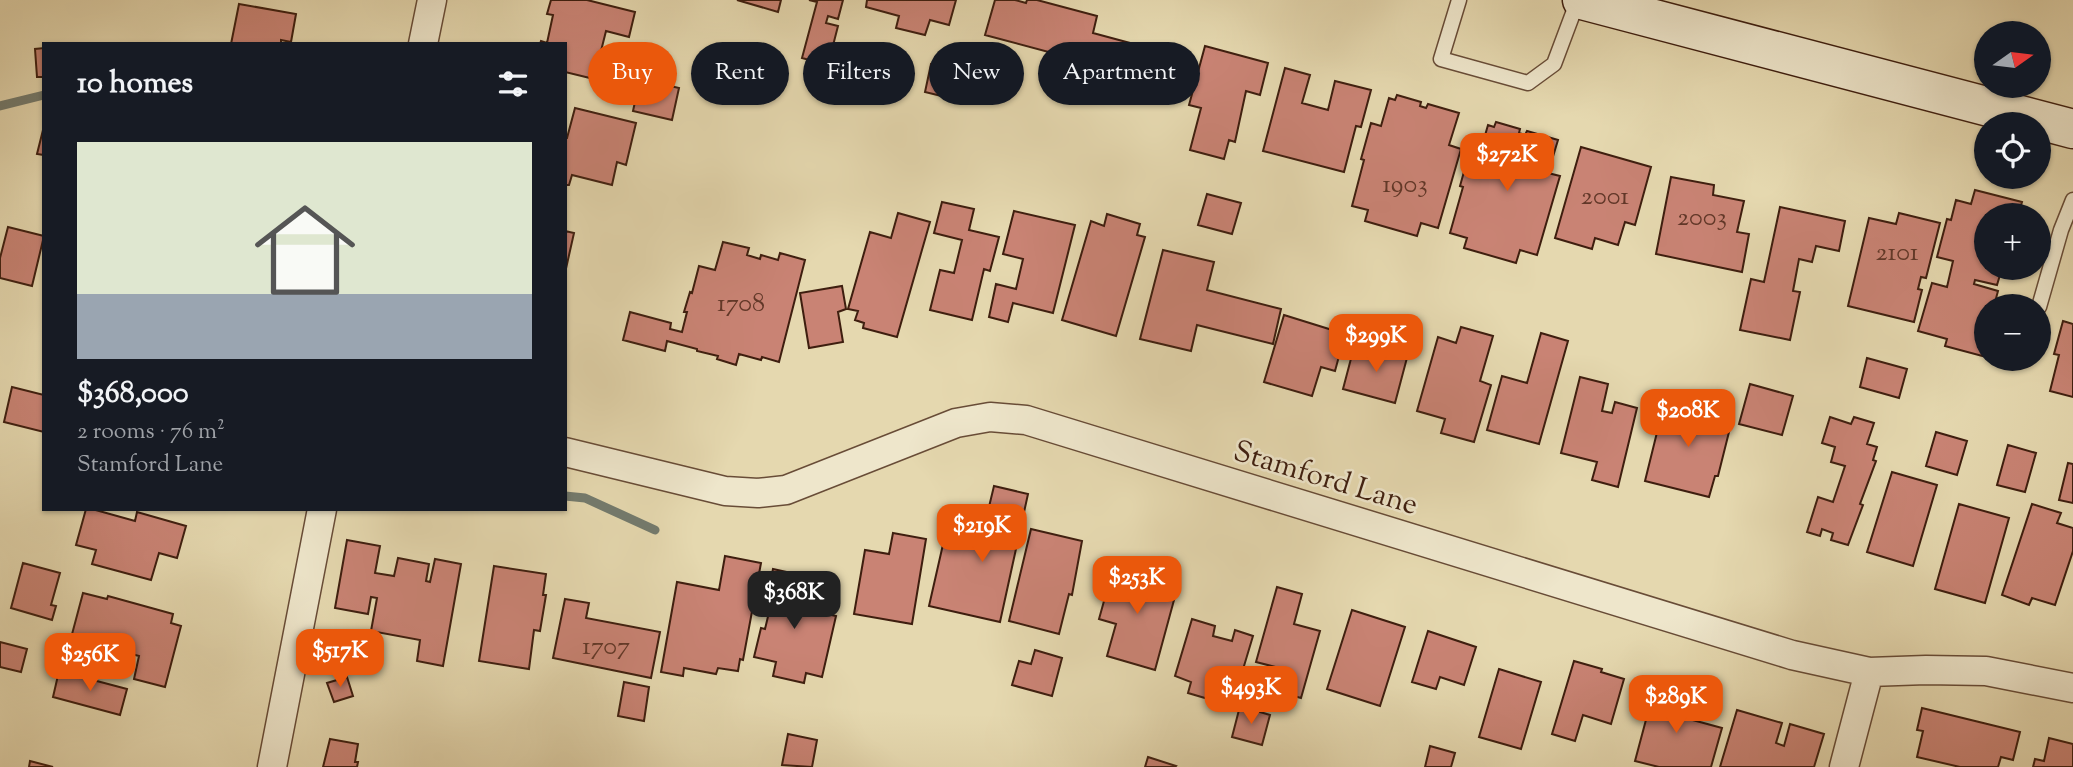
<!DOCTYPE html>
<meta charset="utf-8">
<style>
body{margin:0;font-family:"Sorts Mill Goudy",serif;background:#242831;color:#f1f3f6;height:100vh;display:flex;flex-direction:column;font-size:26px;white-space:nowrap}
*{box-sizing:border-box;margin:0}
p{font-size:23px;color:#9ea1a6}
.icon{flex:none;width:38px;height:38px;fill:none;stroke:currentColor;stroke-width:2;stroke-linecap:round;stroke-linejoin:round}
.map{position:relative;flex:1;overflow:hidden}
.panel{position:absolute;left:42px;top:42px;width:525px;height:469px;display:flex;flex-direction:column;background:#171b24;border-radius:0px;box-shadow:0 2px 5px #0004}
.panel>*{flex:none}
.hud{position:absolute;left:588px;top:42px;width:665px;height:63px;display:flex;gap:14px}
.needle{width:46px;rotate:76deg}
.tools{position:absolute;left:1974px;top:21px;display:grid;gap:14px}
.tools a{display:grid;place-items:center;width:77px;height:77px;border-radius:50%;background:#171b24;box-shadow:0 2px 5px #0004;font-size:35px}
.price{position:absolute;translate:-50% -60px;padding:0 16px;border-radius:14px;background:#ea580c;color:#fff;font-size:23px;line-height:46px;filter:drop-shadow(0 2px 4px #0008)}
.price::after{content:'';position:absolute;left:50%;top:42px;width:21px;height:16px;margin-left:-10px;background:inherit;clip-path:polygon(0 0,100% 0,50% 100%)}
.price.active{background:#222;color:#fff}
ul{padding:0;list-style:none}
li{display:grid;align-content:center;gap:14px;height:371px;padding:0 35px}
li span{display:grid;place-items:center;height:217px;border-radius:0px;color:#555}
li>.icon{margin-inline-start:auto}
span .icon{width:126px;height:126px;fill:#fffc;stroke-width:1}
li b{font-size:30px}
h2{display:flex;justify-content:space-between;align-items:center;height:84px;padding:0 35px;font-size:30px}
.chip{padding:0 24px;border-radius:32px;background:#171b24;box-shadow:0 2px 5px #0004;font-size:24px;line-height:63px}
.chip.active{background:#ea580c;color:#fff}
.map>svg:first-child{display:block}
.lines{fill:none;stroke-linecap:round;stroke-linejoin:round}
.stream{stroke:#737b6e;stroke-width:9}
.building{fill:#c98374;stroke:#3e1e0f;stroke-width:2}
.lane-casing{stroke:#684c37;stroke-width:17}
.street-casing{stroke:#684c37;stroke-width:31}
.secondary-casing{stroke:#3e1e0f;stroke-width:41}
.lane{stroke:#eee6cb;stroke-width:14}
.street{stroke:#eee6cb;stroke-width:28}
.secondary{stroke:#eee6cb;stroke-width:38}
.labels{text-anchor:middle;stroke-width:5;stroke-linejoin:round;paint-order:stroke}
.number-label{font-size:26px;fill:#613728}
.street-label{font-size:30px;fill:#3e1e0f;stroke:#eee6cb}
</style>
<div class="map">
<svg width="2073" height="767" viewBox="0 0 2073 767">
<rect width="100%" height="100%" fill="#e5d8af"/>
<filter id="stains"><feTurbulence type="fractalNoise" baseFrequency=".00286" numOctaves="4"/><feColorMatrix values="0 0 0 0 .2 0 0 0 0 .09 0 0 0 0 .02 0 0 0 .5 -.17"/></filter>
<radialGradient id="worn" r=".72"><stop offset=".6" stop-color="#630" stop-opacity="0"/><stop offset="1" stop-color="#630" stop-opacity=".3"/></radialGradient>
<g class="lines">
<!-- stream -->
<path class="stream" d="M0,106L44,95
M565,496L585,498L655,530"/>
</g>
<!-- building -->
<path class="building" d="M551,0H587L635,12L629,37L606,31L594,79L565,72V44H540L541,41L547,43L553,15L547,14Z
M737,0H781L778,12Z
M809,0H843L838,19L828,16L826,23L838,26L828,65L802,58L817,2Z
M867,0H956L949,25L930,20L925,35L896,28L899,16L866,7Z
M995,0H1015L1026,3L1027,0H1037L1097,16L1093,33L1171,54L1158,101L1066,76L1071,58L985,35Z
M239,4L296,14L291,42L281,40V44H231Z
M1205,46L1268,63L1260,95L1246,91L1235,142L1229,140L1224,159L1190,150L1201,108L1189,105Z
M44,48V77H37L35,49Z
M931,64L965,72L958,100L925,92Z
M1285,68L1310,75L1302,103L1328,110L1335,81L1371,90L1361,127L1356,126L1344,172L1263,151Z
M640,79L679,88L672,120L633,111Z
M1397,95L1421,102L1420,106L1426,108L1428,104L1459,113L1449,145L1461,149L1438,228L1421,223L1417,236L1365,221L1368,210L1352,206L1364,160L1361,159L1371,123L1381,126L1389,98L1395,100Z
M575,108L636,123L626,165L617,162L612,185L572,175L569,185H565V138H567Z
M1496,122L1520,129L1519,133L1525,135L1527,131L1558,140L1548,173L1560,176L1537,255L1520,250L1516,263L1464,248L1467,238L1450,233L1463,187L1460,186L1470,150L1480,153L1488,125L1494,127Z
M44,126V155L37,154Z
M1581,147L1651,167L1635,225L1625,222L1618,245L1595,238L1592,249L1555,238Z
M1671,177L1714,185L1713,195L1744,201L1737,232L1749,234L1742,272L1656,254Z
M1975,190L2022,202L2018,215H1986V268H2002L1997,285L1975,280L1974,284L1998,291L1994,306H1986V357L1945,346L1947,339L1918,331L1932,283L1947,287L1953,261L1937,257L1947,219L1951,220L1956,200L1971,204Z
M1207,194L1241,203L1232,234L1198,225Z
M942,202L974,209L969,230L999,237L990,271L984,269L972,320L930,310L940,270L954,273L962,240L934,233Z
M1780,207L1845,221L1839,251L1816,246L1812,262L1799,259L1793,291L1800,292L1790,340L1740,330L1751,279L1764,282Z
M1014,211L1075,225L1053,313L1013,303L1008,322L989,317L996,284L1016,289L1023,259L1003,254Z
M898,213L930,222L897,337L863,328L864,323L855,320L858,311L848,309L870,232L891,238Z
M1899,213L1940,223L1926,278L1921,277L1918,289L1922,290L1914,322L1848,306L1869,218L1896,224Z
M1107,214L1140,224L1137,235L1145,237L1116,336L1062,320L1091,221L1104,226Z
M8,227L44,236L32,286L0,278V258Z
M565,231L574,233L565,273Z
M723,242L749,248L747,255L760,259L761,255L778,260L780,253L805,260L779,362L762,357L761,360L739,354L736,365L717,359L718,356L697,351V349L667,341L665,351L623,340L630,312L671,323L670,329L682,332L687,312H684L690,292L692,293L699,266L715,270Z
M1163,250L1214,262L1207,290L1281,309L1273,344L1197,325L1191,351L1140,339Z
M842,286L846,309L838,312L843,342L809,348L800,293Z
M1284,315L1345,334L1335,371L1321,367L1312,396L1264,382Z
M2063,321L2073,324V397L2050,391L2059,355L2054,354Z
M1461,327L1493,336L1480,381L1491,385L1474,442L1441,433L1445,419L1417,411L1438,337L1456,343Z
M1541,333L1568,341L1539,444L1487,430L1502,376L1527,383Z
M1382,347L1408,354L1395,403L1343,389L1353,351L1379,358Z
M1867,358L1907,369L1899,398L1860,387Z
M1580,377L1608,384L1602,411L1612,413L1615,402L1637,408L1618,487L1592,480L1597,462L1561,453Z
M1750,384L1793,396L1782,435L1739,424Z
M12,387L44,395V432L4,422Z
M1665,400L1720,413L1719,416L1732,420L1718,476H1715L1709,497L1645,481Z
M1830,417L1851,424L1854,417L1874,423L1867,444L1877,447L1873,460L1876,461L1860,504L1863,505L1848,545L1831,540L1833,533L1822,529L1820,536L1807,532L1818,497L1833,502L1845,466L1831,462L1835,447L1822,443Z
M1936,432L1967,441L1957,475L1926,466Z
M2008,445L2036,453L2025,492L1997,485Z
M2068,463L2073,464V503L2059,500Z
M1892,472L1937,485L1913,566L1867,552Z
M994,486L1028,494L1000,622L929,606L944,540L987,550L996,513L988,511Z
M1959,504L2009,518L1985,603L1935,589Z
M2032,504L2061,513L2057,523L2073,528V551L2055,605L2032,598L2029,605L2002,595Z
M86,509H92L135,521L137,512L186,526L177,558L159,553L151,580L92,564L96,550L76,545Z
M1031,529L1082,541L1072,595L1069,594L1059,634L1009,621Z
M893,533L926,539L912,624L854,614L865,550L889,554Z
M347,540L380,546L375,573L394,576L398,558L429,564L426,581L430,582L435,559L461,564L443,666L417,661L420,640L371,631L377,598L371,597L368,614L335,608Z
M725,556L761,563L743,660L740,659L738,671L718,668L716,674L684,668L683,676L661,672L677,582L719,590Z
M23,563L60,573L51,605L56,606L52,620L11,608Z
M1114,565L1161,578L1159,584L1177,589L1155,670L1107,656L1116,624L1099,619Z
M494,566L546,574L543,595H546L540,631L534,630L529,669L479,661Z
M773,569L805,576L798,608L836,616L822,677L806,673L804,683L773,676L776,662L754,657L761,628L765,629L771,604L766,603Z
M1277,587L1302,594L1294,624L1320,631L1301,698L1276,691L1283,669L1256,662Z
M83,593L107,599L108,596L173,614L171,623L181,626L165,687L134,679L139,656L71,638Z
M565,599L589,603L586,618L660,632L651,678L553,658Z
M1352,610L1405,627L1380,706L1327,689Z
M1192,619L1215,626L1213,636L1232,641L1235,630L1253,636L1232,706L1188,693L1191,682L1175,676Z
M1428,631L1476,647L1464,685L1440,677L1436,689L1412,682Z
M0,642L27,649L21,672L0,667Z
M1035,650L1062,658L1052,696L1012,685L1019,661L1031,664Z
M1574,661L1602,669L1601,672L1624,679L1611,724L1583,715L1575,741L1552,734Z
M1499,669L1541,682L1521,749L1479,737Z
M59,671L127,689L120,715L53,697Z
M347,677L353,696L334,702L327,683Z
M624,682L649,687L644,721L618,716Z
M1655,686L1684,694L1681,707L1692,710L1689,719L1722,728L1711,767H1659L1635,761Z
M1240,706L1270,715L1262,745L1232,737Z
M1922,708L2020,732L2013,760L2001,757L1998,767H1960L1917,757L1923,731L1917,730Z
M1737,710L1782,723L1776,743L1784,746L1790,724L1824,734L1814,767H1720Z
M788,734L817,740L812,767L782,765Z
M2049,738L2073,744V767H2033L2035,759L2044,761Z
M330,739L358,744L355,762H358L357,767H323Z
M1430,746L1455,753L1451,767H1425Z
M1148,757L1176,766L1175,767H1145Z
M30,761L53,767H29Z"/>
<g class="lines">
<defs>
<path id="lane" d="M1459,0L1441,59L1528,83L1554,64L1578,0
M2039,307L2061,230L2073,200"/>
<path id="street" d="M423,44L432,0
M565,452L725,491L758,493L786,490L956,423L990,417L1026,420L1792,655L1869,672L1926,670L1986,671L2073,688
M272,767L322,509
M1844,767L1869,672"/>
<path id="secondary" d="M1582,0L2073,129"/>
</defs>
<!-- lane casing -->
<use href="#lane" class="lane-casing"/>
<!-- street casing -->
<use href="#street" class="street-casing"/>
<!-- secondary casing -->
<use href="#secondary" class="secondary-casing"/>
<!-- lane -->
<use href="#lane" class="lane"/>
<!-- street -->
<use href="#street" class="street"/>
<!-- secondary -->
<use href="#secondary" class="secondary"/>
</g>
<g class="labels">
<!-- number labels -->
<g class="number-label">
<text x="1405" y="192">1903</text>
<text x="1605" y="204">2001</text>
<text x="1702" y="225">2003</text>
<text x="1897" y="260">2101</text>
<text x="741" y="311">1708</text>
<text x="606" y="654">1707</text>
</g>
<!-- street labels -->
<g class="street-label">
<text transform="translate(1326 477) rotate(17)" y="10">Stamford Lane</text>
</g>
</g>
<rect width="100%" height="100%" filter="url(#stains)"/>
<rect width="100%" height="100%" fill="url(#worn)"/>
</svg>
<div class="tools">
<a><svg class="needle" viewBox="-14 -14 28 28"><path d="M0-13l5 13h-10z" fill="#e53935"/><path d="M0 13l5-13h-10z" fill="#9ea1a6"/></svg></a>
<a><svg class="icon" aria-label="locate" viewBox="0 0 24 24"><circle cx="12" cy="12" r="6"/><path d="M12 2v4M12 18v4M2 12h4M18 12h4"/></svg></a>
<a>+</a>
<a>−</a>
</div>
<b class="price" style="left:1507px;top:193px">$272K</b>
<b class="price" style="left:1376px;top:374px">$299K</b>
<b class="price" style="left:1688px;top:449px">$208K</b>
<b class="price" style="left:982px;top:564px">$219K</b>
<b class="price" style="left:1137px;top:616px">$253K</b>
<b class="price active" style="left:794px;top:631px">$368K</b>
<b class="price" style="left:340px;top:689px">$517K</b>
<b class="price" style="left:90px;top:693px">$256K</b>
<b class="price" style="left:1251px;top:726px">$493K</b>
<b class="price" style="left:1676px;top:735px">$289K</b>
<div class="hud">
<a class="chip active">Buy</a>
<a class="chip">Rent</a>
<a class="chip">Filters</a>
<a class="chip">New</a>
<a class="chip">Apartment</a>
</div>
<section class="panel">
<h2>10 homes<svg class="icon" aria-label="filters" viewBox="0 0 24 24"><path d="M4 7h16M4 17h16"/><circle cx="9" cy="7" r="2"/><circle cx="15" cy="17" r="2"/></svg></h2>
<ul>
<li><span style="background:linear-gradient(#dfe7d0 70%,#9aa5b1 0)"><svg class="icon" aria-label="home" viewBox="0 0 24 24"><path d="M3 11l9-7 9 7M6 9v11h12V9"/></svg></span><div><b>$368,000</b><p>2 rooms · 76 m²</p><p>Stamford Lane</p></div></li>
</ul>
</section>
</div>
